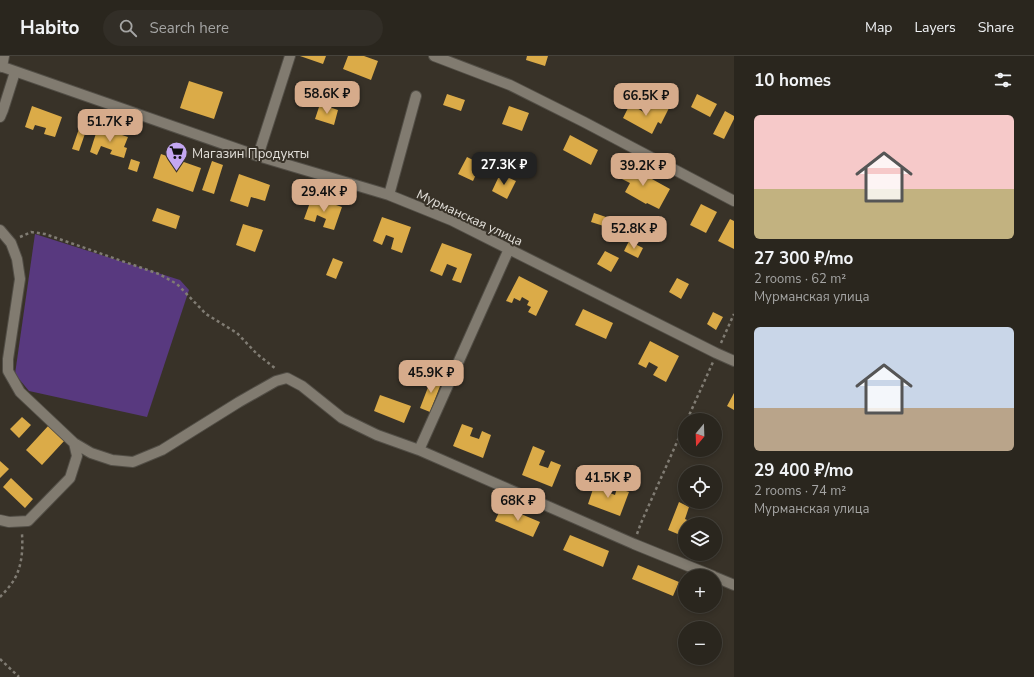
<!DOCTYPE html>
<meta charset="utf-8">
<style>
body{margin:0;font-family:"Nunito Sans",sans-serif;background:#322e27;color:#f1f3f6;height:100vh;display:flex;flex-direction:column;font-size:15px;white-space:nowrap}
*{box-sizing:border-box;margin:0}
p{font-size:13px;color:#a5a5a4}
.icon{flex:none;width:22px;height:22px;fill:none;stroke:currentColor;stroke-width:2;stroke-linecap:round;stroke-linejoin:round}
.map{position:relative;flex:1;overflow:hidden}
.drawer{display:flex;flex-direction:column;background:#2a261e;width:300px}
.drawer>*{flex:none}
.needle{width:26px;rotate:199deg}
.tools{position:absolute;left:678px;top:357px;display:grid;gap:8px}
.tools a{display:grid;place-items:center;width:44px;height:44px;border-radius:50%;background:#2a261e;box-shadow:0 2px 6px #0003,0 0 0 1px #46433c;font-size:20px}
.price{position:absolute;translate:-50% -34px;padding:0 9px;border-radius:8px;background:#d6ab8b;color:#111;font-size:13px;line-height:26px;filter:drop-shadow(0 1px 2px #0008)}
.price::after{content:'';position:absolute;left:50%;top:24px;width:12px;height:9px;margin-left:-6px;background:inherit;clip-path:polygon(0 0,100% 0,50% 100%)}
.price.selected{background:#222;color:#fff}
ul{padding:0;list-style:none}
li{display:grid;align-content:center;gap:8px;height:212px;padding:0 20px}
li span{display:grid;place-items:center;height:124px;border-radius:6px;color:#555}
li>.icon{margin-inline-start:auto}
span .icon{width:72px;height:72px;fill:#fffc;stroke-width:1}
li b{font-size:17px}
h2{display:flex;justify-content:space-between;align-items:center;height:48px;padding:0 20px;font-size:17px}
header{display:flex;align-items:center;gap:24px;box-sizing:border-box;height:56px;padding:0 20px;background:#2a261e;border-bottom:1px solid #46433c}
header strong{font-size:19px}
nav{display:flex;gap:22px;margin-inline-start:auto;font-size:14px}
.search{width:280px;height:36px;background:#322e27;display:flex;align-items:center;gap:10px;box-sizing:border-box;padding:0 14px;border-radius:22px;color:#a5a5a4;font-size:15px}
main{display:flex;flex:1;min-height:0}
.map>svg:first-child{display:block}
.green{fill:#58397f}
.building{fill:#dbab48}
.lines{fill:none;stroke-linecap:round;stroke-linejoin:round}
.minor-casing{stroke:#524e46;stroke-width:12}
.path{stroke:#807c73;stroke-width:2.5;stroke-dasharray:3 3;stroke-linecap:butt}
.minor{stroke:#817b70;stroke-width:10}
.labels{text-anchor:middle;stroke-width:4;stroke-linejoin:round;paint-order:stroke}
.poi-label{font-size:13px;fill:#e4e1db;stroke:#383228;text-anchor:start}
.street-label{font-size:13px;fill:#e4e1db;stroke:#383228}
</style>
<header>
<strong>Habito</strong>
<div class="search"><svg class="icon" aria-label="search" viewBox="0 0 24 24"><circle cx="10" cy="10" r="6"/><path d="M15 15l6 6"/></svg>Search here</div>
<nav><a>Map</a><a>Layers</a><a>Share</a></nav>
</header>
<main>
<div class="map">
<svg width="734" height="621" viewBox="0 0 734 621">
<rect width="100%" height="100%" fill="#383228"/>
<!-- green -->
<path class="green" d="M35,178L180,224L189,234L147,361L29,335L15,318Z"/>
<!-- building -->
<path class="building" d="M300,0H326L323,8Z
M348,0H364L378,5L371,24L343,13Z
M527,0H548L545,10L526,4Z
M189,25L223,36L214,63L180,52Z
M447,38L465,44L461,55L443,49Z
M697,38L717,48L710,61L691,51Z
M659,47L669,52L661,68L658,66L652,78L623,62L630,48L647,58L652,49L656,52Z
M320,48L338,54L334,69L315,63Z
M32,50L62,61L55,81L44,78L46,72L35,69L33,74L25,71Z
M509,50L529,57L522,75L502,68Z
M725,55L734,60V63L724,83L713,78Z
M81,67L88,69L79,95L72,93Z
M98,71L128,81L124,91L127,92L124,102L110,98L112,94L101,90L97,99L90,96Z
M570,79L598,94L591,109L563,94Z
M161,98L201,112L193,136L153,122Z
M467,101L481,108L473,125L458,118Z
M131,103L140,106L137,116L128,113Z
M212,105L223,109L214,138L202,134Z
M623,107L670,133L659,153L647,147L646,148L625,136L630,127L616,120Z
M239,118L270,129L265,145L251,141L248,151L230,145Z
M500,118L516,125L507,143L492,135Z
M312,141L342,151L334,174L323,171L326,163L317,159L315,166L304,163Z
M701,148L717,156L706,177L690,169Z
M157,152L180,160L176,173L152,165Z
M594,157L612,163L610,172L591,166Z
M382,161L411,171L402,197L391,193L394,182L386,179L382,189L373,185Z
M730,163L734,165V193L718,185Z
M243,168L263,174L255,196L236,189Z
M629,185L643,192L638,202L624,195Z
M442,187L472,198L461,227L452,224L457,212L447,208L442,220L430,215Z
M605,195L619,202L611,216L597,208Z
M333,202L343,206L336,223L326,219Z
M519,220L548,235L536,260L528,256L531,251L527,249L529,245L522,241L520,245L514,242L512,247L506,245Z
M677,222L689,228L681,243L669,236Z
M583,253L613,267L606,283L575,269Z
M713,256L723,261L716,274L707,268Z
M650,285L679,300L666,326L653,319L658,311L649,306L646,312L638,308Z
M432,321L442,325L430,356L420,352Z
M734,337V354L727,350Z
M380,339L411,350L404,367L374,355Z
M22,361L31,369L19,382L10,373Z
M462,368L473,372L470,380L479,383L482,375L491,379L483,402L453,390Z
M49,369L65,384L42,409L26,394Z
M533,390L545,395L539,409L548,412L551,405L561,409L552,431L522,419Z
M0,405L9,413L0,422Z
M11,422L33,443L25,452L3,431Z
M596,424L608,429L605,435L615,439L617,432L629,436L620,460L588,448Z
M679,446L689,451L685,463L696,468L699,461L707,464L706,468H685V481L668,474Z
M502,450L540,466L533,481L495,465Z
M570,479L609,495L603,511L563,494Z
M638,509L679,526L673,540L632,523Z"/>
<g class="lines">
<defs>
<path id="minor" d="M434,0L510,29L584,66L734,145
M0,10L258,100L389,139L451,164L716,297L734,305
M2,11L4,0
M0,61L3,54L15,16
M258,100L290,0
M389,139L416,40
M0,174L11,187L17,203L20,223L8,303V315L20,336L74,387L77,400L70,422L28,465L9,466L0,464
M74,387L91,397L112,404L133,406L162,394L239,346L276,325L287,322L302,330L342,362L377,379L419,394L634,488L713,520
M419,394L509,193
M715,521L734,529"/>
</defs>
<!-- minor casing -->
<use href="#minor" class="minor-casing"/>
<!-- path -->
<path class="path" d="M20,181L31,176L45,178L159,218L177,228L206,258L237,277L257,298L276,313
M721,287L734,258
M687,364L713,306
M637,478L641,467L685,368
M0,541C5,536 10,530 14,524C22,510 23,494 22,478L23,477
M0,603L19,621"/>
<!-- minor -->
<use href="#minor" class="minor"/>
</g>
<!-- icons -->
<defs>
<symbol id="supermarket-pin" viewBox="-11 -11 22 30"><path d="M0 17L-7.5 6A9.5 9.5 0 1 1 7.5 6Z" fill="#c4a7f1" stroke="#383228"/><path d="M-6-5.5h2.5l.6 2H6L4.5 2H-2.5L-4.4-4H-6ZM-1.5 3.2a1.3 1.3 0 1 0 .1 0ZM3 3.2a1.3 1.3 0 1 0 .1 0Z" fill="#111"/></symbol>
</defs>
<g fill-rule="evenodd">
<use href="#supermarket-pin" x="164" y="84" width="25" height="34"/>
</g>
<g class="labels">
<!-- poi labels -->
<g class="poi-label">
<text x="192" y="102">Магазин Продукты</text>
</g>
<!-- street labels -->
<g class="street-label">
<text transform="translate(470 161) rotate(25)" y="5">Мурманская улица</text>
</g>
</g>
</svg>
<div class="tools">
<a><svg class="needle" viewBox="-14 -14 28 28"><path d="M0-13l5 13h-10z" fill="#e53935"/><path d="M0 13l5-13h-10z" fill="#a5a5a4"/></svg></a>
<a><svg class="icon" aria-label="locate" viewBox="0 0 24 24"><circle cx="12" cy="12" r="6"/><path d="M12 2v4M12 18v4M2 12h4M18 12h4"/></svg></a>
<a><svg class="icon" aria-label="layers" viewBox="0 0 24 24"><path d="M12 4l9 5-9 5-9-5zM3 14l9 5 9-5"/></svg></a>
<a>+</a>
<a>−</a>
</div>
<b class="price" style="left:327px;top:59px">58.6K ₽</b>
<b class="price" style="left:646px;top:61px">66.5K ₽</b>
<b class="price" style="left:110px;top:87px">51.7K ₽</b>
<b class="price selected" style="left:504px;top:130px">27.3K ₽</b>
<b class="price" style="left:643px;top:131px">39.2K ₽</b>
<b class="price" style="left:324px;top:157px">29.4K ₽</b>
<b class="price" style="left:634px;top:194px">52.8K ₽</b>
<b class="price" style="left:431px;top:338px">45.9K ₽</b>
<b class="price" style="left:608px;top:443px">41.5K ₽</b>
<b class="price" style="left:518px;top:466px">68K ₽</b>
</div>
<section class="drawer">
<h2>10 homes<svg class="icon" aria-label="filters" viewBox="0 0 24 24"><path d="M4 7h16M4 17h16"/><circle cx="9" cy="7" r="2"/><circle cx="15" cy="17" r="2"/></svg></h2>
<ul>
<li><span style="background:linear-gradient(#f6c9c9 60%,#c2b280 0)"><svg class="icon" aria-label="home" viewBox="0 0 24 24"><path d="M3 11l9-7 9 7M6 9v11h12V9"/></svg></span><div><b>27 300 ₽/mo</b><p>2 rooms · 62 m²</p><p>Мурманская улица</p></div></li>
<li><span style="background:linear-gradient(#c9d6e8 65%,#b9a48a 0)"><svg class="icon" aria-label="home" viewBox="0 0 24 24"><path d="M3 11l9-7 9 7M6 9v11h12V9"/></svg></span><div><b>29 400 ₽/mo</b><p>2 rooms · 74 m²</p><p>Мурманская улица</p></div></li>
</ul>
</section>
</main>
